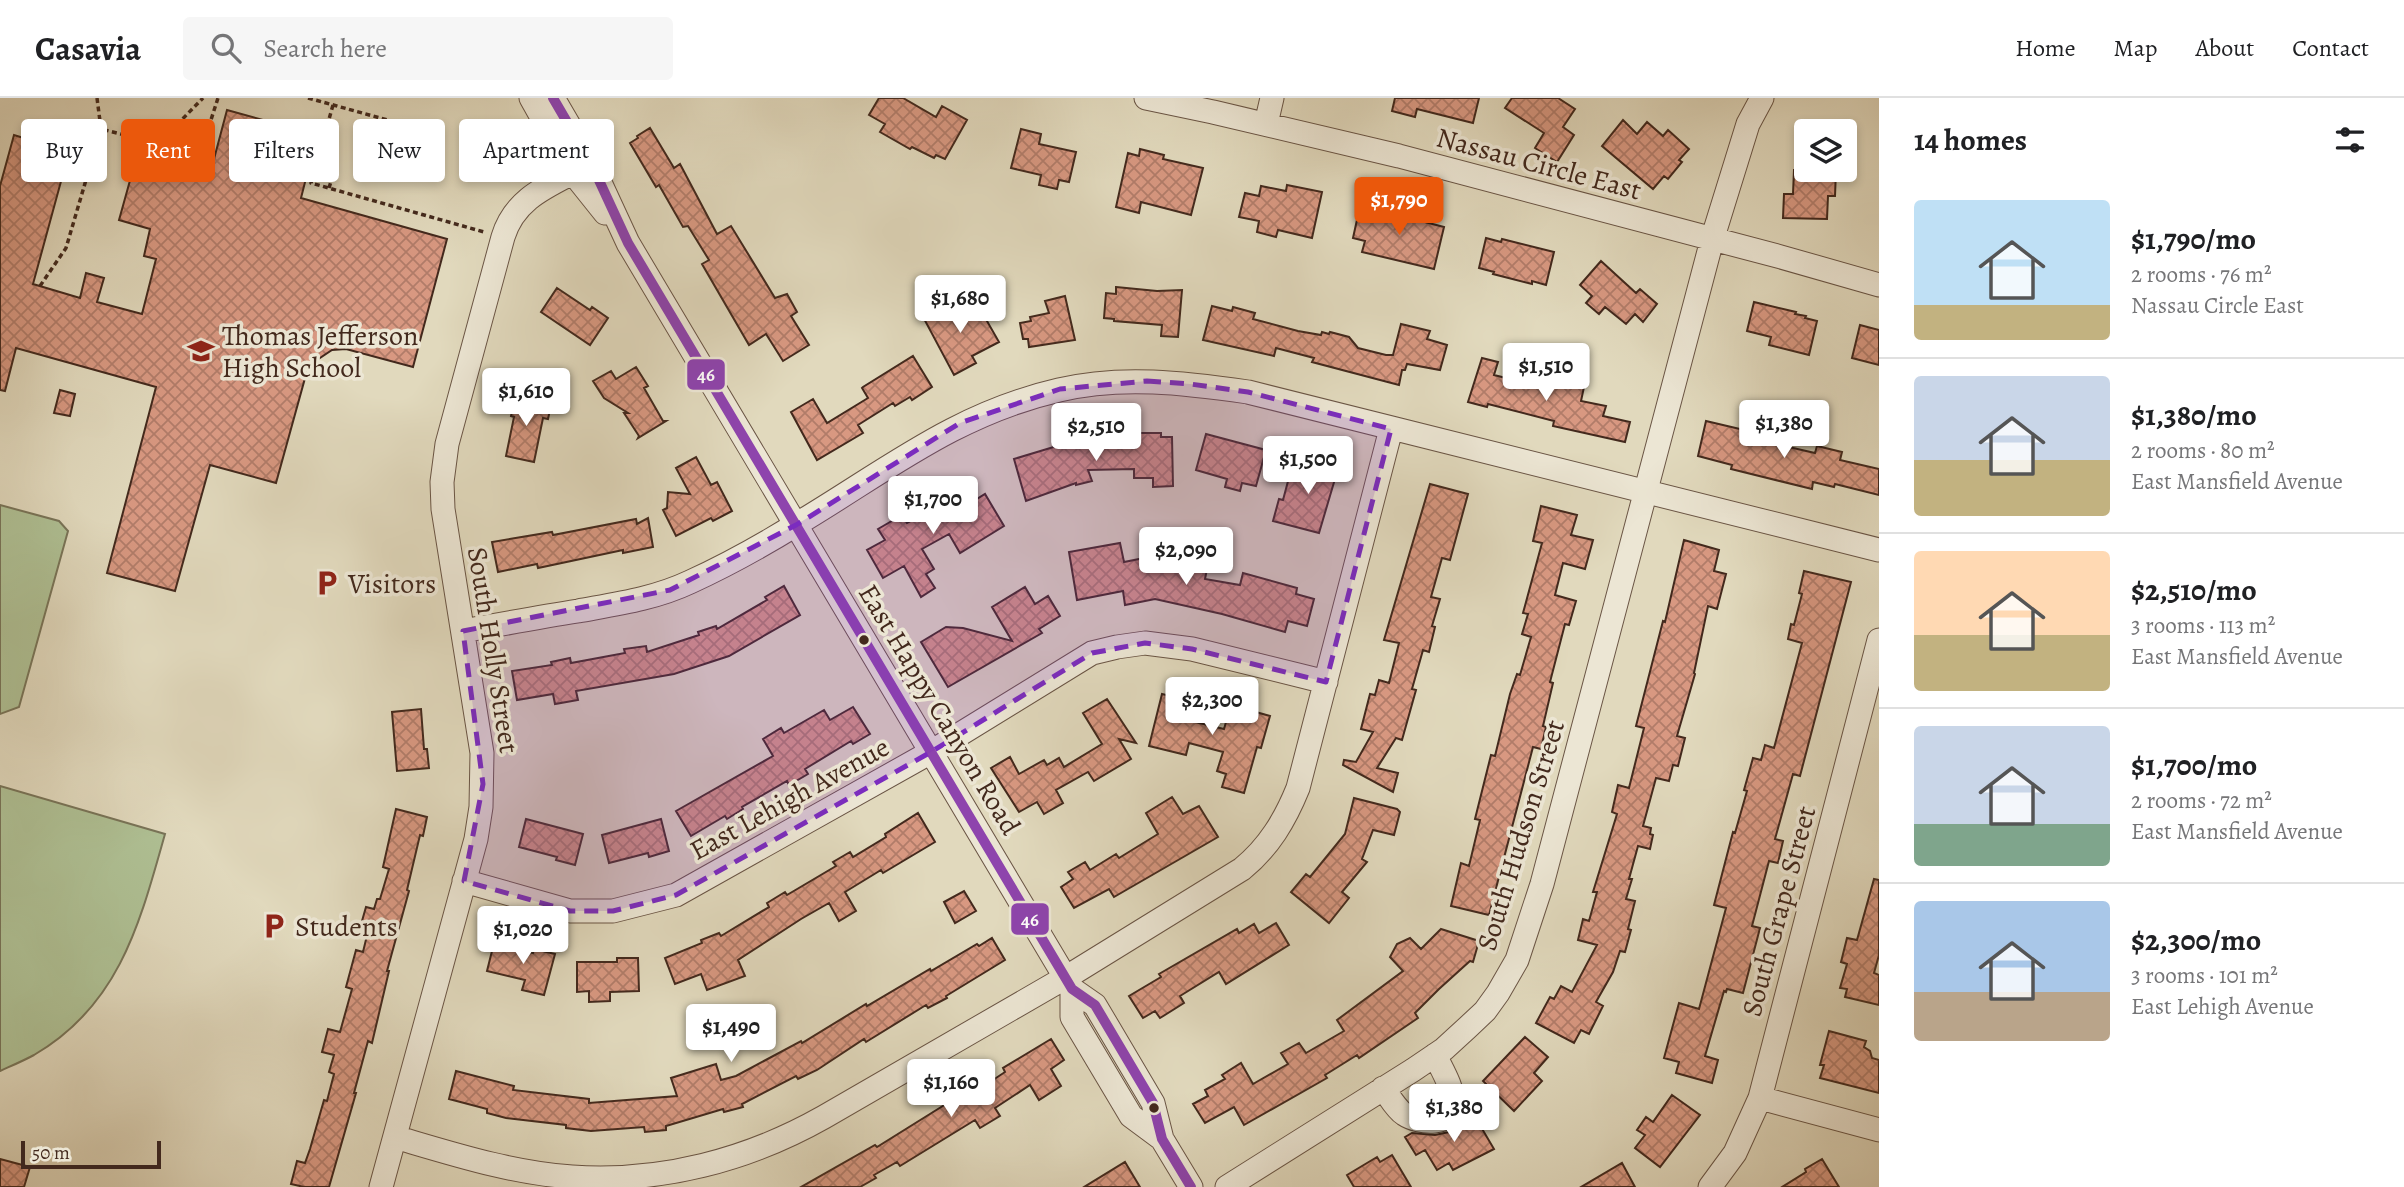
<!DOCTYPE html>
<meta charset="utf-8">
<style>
body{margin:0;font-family:Alegreya,serif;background:#f6f6f6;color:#202124;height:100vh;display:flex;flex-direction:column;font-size:26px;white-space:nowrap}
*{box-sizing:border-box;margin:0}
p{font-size:23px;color:#757577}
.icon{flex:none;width:38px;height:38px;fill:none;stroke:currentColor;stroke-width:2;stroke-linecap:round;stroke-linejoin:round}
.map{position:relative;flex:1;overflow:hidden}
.sheet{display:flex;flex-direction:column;background:#fff;width:525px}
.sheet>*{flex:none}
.hud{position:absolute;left:21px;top:21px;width:665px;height:63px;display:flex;gap:14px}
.tools{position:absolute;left:1794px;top:21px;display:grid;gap:14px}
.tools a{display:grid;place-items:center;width:63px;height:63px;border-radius:7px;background:#fff;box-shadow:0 4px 10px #0003;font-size:35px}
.scale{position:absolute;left:21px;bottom:18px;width:140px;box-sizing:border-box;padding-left:7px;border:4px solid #43291d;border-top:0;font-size:19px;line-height:24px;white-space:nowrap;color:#43291d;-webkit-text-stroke:5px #ece6d4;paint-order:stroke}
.price{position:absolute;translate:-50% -60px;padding:0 16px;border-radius:7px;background:#fff;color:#222;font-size:23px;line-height:46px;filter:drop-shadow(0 2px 4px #0008)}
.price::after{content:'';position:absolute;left:50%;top:42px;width:21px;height:16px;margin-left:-10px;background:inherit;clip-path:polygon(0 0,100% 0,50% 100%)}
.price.current{background:#ea580c;color:#fff}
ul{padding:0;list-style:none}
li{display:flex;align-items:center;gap:21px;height:175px;padding:0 35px}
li+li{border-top:2px solid #e0e0e0}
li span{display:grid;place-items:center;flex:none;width:196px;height:140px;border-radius:7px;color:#555}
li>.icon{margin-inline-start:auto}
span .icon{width:84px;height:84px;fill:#fffc;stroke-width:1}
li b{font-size:30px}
h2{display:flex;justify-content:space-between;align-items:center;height:84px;padding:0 35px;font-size:30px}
.pill{padding:0 24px;border-radius:7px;background:#fff;box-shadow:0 4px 10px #0003;font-size:24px;line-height:63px}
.pill.current{background:#ea580c;color:#fff}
header{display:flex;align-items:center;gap:42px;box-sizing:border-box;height:98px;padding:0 35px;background:#fff;border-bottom:2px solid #e0e0e0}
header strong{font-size:33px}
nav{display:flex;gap:38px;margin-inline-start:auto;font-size:24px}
.search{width:490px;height:63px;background:#f6f6f6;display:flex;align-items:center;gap:18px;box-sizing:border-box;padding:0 24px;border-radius:7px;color:#757577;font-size:26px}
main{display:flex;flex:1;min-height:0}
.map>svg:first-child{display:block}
.grass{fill:#afc094;stroke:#797458;stroke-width:2}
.building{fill:url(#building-cross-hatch);stroke:#43291d;stroke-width:2}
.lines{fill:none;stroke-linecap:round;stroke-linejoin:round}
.minor-casing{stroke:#6a5545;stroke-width:25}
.path{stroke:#43291d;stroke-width:3.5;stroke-dasharray:5 3.5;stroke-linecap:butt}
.minor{stroke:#ece6d4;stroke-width:23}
.bus-1-casing{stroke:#ece6d4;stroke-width:16}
.bus-1{stroke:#8e44ad;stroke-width:10}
.marked{fill:#7b2cbf;fill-opacity:0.2;stroke:#7b2cbf;stroke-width:5;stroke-dasharray:14 9;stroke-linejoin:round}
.bus-dot{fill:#43291d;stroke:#ece6d4;stroke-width:2.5}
.labels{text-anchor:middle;stroke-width:7;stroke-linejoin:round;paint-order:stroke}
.street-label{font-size:28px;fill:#43291d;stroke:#ece6d4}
.poi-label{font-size:28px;fill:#43291d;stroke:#ece6d4;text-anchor:start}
.line-badge{stroke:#ece6d4;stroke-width:2.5}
.badge-label{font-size:19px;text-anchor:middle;font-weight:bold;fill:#fff}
</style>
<header>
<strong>Casavia</strong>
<div class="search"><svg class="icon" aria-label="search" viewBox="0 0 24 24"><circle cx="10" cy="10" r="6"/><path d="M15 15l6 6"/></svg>Search here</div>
<nav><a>Home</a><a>Map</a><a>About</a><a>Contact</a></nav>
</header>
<main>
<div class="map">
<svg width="1879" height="1089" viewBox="0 0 1879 1089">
<defs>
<pattern id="building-cross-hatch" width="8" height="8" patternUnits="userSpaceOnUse" patternTransform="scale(1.75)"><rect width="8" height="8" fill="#d89881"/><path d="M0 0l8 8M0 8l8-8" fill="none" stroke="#b17c69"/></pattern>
</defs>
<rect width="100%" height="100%" fill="#e1d9bd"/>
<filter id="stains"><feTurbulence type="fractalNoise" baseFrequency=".00286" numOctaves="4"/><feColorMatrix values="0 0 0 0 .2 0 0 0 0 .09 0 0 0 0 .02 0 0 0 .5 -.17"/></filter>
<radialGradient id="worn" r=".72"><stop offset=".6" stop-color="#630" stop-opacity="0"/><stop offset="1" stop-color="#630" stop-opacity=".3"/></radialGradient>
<!-- grass -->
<path class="grass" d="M0,407L59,423L68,433L19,609L0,616Z
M0,688L165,736C140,824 120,907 34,957C23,963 11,968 0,973Z"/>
<!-- building -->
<path class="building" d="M879,0H903L936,19L942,8L967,22L945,61L936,57L934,60L912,49L910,51L880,34L885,26L869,17Z
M1395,0H1479L1473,25L1417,11L1415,19L1392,13Z
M1512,0H1558L1575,11L1563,29L1574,37L1557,64L1535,50L1544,35L1505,10Z
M227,12L317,37L301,100L447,141L413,269L346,251L332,252L314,264L307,273L276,385L210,367L175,493L107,475L156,289L16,250L5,293L0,292V88L14,37L69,54L33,186L80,200L86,175L104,180L97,204L142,216L156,161L144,158L150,131L119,122L141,43L214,61Z
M1623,22L1637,36L1647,24L1663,38L1668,32L1689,51L1679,62L1682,64L1668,81L1664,78L1653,91L1602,48Z
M650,30L674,70L680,66L717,136L731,128L775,200L787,196L797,214L791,218L809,247L783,263L766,236L749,247L702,166L709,162L688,128L683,129L659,87L656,89L630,45L638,40L637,38Z
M1021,31L1041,36L1039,46L1076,54L1069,84L1059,82L1057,91L1039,87L1041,77L1011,70Z
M1140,51L1164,57L1163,61L1203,70L1191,117L1141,104L1139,115L1116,109L1128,55L1139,58Z
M1794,72H1836L1835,98H1828L1827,121L1783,120L1784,96H1793Z
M1287,87L1322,94L1312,140L1278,132L1276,139L1257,134L1259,123L1239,119L1245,95L1259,98L1261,88L1286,93Z
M1360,108L1404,119L1405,116L1422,120L1421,123L1444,129L1434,171L1362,154L1365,143L1353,140Z
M1486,140L1501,144L1502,141L1554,154L1546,187L1532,183V186L1493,176L1494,174L1479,170Z
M1601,163L1636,195L1640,191L1657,206L1643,224L1635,216L1626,226L1605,209L1599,216L1586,205L1592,198L1580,187Z
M1116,189L1157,193L1182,192L1178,239L1161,238L1162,227L1114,223V221L1104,220L1106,195L1116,196Z
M557,190L590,212L592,209L608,220L590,247L541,214Z
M1065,198L1075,242L1029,249L1028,241H1023L1020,225L1031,223L1030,219L1049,215L1045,203Z
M949,202L958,220L979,209L999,244L972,258L976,265L954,277L922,217Z
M1754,204L1796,214L1795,216L1806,218L1805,220L1817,223L1809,257L1769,247L1771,239L1747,233Z
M1212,208L1232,213L1233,209L1255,215L1253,221L1298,233L1321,237L1322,234L1329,236L1330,234L1349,239L1358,250L1386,257H1393L1401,226L1430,233L1427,241L1447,247L1440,272L1407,266L1405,272H1402L1399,287L1312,264L1314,260L1276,250L1274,258L1203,242Z
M1860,227L1879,232V267L1852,260Z
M913,258L932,289L912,302L910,299L895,308L893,305L858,327L863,335L817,362L791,314L813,301L827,325L868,300L862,290L863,289Z
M1482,260L1498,264L1494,277L1526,285L1527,279L1563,287V284L1584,289L1581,303L1606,308L1603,318L1630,324L1625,344L1553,328L1554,323L1488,306L1487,309L1468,304Z
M636,269L648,288L644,290L663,323H666L638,340L639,338L624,315H628L604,300L593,283L611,273L616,281Z
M60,292L75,296L70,318L54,315Z
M515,299L551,307L548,321L543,320L534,364L506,358L514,319L511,318Z
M1706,323L1778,340L1776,346L1815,355L1817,348L1842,354L1840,362L1879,371V397L1835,386L1834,389L1813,384L1812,391L1731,371L1732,367L1698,358Z
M1135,335H1161V339H1172L1173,388L1153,389V380H1134V371L1088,372L1092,383L1076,387V385L1026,403L1014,361L1080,341L1081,347H1122V341L1135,344Z
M1206,336L1266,352L1256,388L1242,385L1240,393L1225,389L1227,381L1196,372Z
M1315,357L1340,364L1319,435L1273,423L1279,401L1283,402L1291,372L1310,377Z
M696,359L711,387L717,384L732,413L713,423L711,420L676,438L663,412L667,410L668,394L690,396L676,370Z
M1430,386L1468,396L1450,462L1442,460L1431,499L1440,501L1432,528L1435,529L1429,554L1423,552L1412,591L1416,592L1402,642L1396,640L1377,670L1398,675L1393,694L1343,667L1344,662L1356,664L1373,634L1361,631L1370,596L1375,597L1379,582L1389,585L1399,545L1384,542Z
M949,390L958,406L970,399L972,404L985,396L1004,428L960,455L949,436L922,451L934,471L926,476L935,490L921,499L904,468L883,480L867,452L885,442L878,431L902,417L907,425L933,411L928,402Z
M1541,408L1577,417L1571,437L1593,442L1585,471L1563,465L1555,497L1576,503L1569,527L1565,526L1550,584L1553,585L1543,628L1546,629L1541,651L1533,649L1489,817L1451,808L1461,765L1469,768L1480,722L1475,721L1491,657L1495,658L1510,596L1517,576L1520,577L1531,539L1522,536L1528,516L1523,515L1542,445L1533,443Z
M648,420L653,449L623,455V452L538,470L537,466L498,474L492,444L552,434L553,437L636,421L637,426Z
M1684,442L1719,452L1714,473L1726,476L1717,511L1708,508L1694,575L1695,576L1677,638L1685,640L1678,668L1673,667L1669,683L1656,680L1643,728L1651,730L1650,736L1653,737L1650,751L1638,748L1629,781H1632L1626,801L1635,803L1628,831L1631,832L1625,854L1620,853L1613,874L1596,904L1603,908L1589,936L1581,932L1574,945L1536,925L1550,899L1554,901L1561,888L1572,894L1597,847L1578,842L1583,821L1589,823L1597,794H1593L1617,716L1612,714L1618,687L1629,690L1644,630L1636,628L1663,523L1665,524Z
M1120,445L1124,464L1149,459L1192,460V468L1207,471L1205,481L1240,487L1243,475L1297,490L1296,496L1314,501L1307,528L1288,523L1285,534L1222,516L1155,501L1125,507L1123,493L1077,502L1069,454Z
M1804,473L1851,484L1800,678L1793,676L1775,741L1783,743L1778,765L1769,763L1752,828L1760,830L1743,895L1727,891L1726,894L1724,893L1705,958L1718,962L1712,985L1676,975L1679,964L1664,960L1679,905L1699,911L1726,810L1714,807L1733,734L1735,735L1747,693L1744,692L1753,660L1761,662L1765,647L1774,650L1802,545L1788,541L1791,526L1794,527L1802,496L1799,495Z
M784,488L800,517L729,558L674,576L576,593L578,602L555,606L553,596L517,602L512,573L552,567L551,564L570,560L571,565L625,555L624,551L646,548L647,554L699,537L698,534L716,528L717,531L767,502L765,499Z
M1025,489L1035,506L1048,498L1060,518L1039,531L1042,535L948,589L921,544L946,529L963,530L1012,543L992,509Z
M1162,596L1199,605L1195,624L1224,631L1231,607L1270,618L1261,650L1257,649L1244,695L1222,689L1226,676L1217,673L1223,654L1189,645L1186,657L1149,648Z
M1107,601L1136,645L1119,641L1131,661L1094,683L1088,674L1056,692L1063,705L1044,716L1037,704L1019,714L991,670L1010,659L1019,676L1044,662L1047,667L1059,660L1064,669L1102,646L1083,615Z
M853,609L870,636L853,646L851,643L805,671L808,676L789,687L787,683L742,709L743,711L727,721L725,718L691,738L676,713L773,658L763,641L781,630L784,635L824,612L830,622Z
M421,611L424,651H427L429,670L397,673L392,614Z
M1172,699L1183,716L1199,708L1218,739L1114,799L1109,791L1074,810L1061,789L1073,781L1068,774L1085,764L1090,772L1116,756L1119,760L1158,736L1146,715Z
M1354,700L1397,711L1400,714L1394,737L1373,732L1362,761L1367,764L1342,794L1349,800L1329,825L1291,794L1306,776L1310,779L1345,736Z
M396,711L427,719L423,738L420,737L407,792L409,793L387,873H389L372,945L368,943L354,995H356L329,1089H304L291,1086L297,1063L305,1065L310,1051L324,1002L327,1003L334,976L329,974L334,957L322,954L328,931L340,934L352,891L346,889L356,852L363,854L370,825L362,823L366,809L374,811L377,801H380L389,771L383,769Z
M918,715L935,744L883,775L881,772L845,794L856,813L839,823L829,805L801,821L738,862L745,878L707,892L701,876L675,886L665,860L702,845L701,842L719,835L721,838L769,809L767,805L785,794L787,797L836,768L833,764L850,754L853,759L886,739L885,736Z
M526,721L583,736L575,767L556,762L557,759L519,749Z
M661,721L669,753L649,759L648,755L609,765L602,737Z
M1874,781L1879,782V857L1874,875L1879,877V907L1845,899L1847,891L1840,890L1847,866L1841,864L1847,840L1857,842Z
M964,793L976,813L955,825L944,804Z
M1276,825L1289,847L1226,886L1219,874L1180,898L1184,905L1160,920L1155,913L1143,920L1129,898L1161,879L1159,876L1237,831L1239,835L1254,826L1259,835Z
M1441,831L1479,843L1473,864L1470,863L1439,891L1415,915L1418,920L1359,960L1357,957L1325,977L1327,980L1244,1027L1234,1009L1205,1025L1193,1006L1208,998L1205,992L1225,981L1222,977L1241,965L1253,986L1288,966L1281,955L1299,945L1306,955L1344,933L1337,922L1403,873L1390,859L1397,846L1410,840L1421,851Z
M992,840L1005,862L946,898L947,900L928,910L926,907L866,944L864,941L817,972L798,981L796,978L742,1006L743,1009L724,1014L723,1011L666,1028V1032L645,1034L644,1029L591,1033L566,1030V1027L506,1020L487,1015V1011L449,1001L456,973L514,988L513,992L589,1001V1005L677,998L671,980L716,966L721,982L736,978L801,943L802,945L866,906L867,908L930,871L931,873L977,846L979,848Z
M494,845L533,855L534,851L555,856L544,897L522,892L525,882L487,873Z
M617,860H638L639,893L610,894V903L589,904V893L577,894V864H617Z
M1829,933L1866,943L1864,949L1870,953L1872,960L1879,962V995L1820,980L1824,967H1820Z
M1525,939L1548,959L1534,975L1542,983L1514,1013L1483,983Z
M1051,941L1064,962L1051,971L1061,988L1039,1002L1030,987L995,1010L1000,1018L980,1030L975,1022L900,1068L897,1064L874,1077L876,1080L860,1089H801L875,1047L877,1049L978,986L981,990L1005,974L1003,970Z
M1672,997L1700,1017L1660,1069L1635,1050L1645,1037L1637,1032L1646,1019L1653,1024Z
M1471,1012L1494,1051L1453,1072L1449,1065L1437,1072L1425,1052L1416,1057L1405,1039L1412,1035L1435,1037L1449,1034L1459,1026L1465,1015Z
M1392,1057L1411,1089H1354L1347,1077L1377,1059L1380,1064Z
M0,1061L30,1069L24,1089H0Z
M1822,1061L1839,1089H1782L1806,1074L1805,1071Z
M1125,1064L1140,1089H1084Z
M1622,1065L1635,1089H1581Z"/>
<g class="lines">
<defs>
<path id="minor" d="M531,0L573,75L605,115
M553,0L591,65L628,145L1065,879L1072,891L1095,907L1153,1005L1162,1041L1191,1089
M1146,0L1213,14L1399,58L1781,159L1879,187
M1266,26L1272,0
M463,533C502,526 540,519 578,513C616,506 654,501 690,484C727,467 763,447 797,426C886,373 955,316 1059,292C1121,277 1185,285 1248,294L1879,452
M464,783L570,813H613L676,797L931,654L1092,555L1117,549L1145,545L1192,551L1326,584
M1072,891V919L1131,1018L1162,1041
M1383,990C1389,998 1396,1011 1404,1016C1419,1026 1454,1029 1453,1004C1452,987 1442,972 1435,957
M1760,1000L1879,1032
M395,1039C453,1056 512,1075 572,1079C661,1085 748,1062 824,1019L1075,874L1242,771C1269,749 1285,722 1298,690L1391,331
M381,1089L476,741L481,709L482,655L443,411L442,384L447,346L503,139C516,96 555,86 591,65
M1227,1089L1413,972L1444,951L1468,929L1485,913L1498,895L1517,862L1542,786L1712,142L1748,26L1762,0
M1710,1089L1735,1055L1760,1000L1879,542"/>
</defs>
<!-- minor casing -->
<use href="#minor" class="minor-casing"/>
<!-- path -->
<path class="path" d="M97,0L101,31L200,56L218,0
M308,0L402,26
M333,7L311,85L484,134
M159,45L203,0
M329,90L332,80
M40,188L66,150L101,31"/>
<!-- minor -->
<use href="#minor" class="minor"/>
<defs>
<path id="bus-1" d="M553,0L591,65L628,145L1072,891L1095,907L1153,1005L1162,1041L1191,1089"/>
</defs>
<!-- bus-1 casing -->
<use href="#bus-1" class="bus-1-casing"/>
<!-- bus-1 -->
<use href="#bus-1" class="bus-1"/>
</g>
<!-- marked area -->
<path class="marked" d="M1147,283L1190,286L1248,294L1391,331L1326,584L1192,551L1145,545L1092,555L931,654L676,797L613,813H570L464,783L483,686L463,533L670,492L796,427L960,325L1060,291Z"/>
<!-- icons -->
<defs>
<symbol id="school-bare" viewBox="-9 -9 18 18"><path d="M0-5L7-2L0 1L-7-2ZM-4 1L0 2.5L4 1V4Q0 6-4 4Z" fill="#8f2418" stroke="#ece6d4" stroke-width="2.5" paint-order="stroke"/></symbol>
<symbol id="parking-bare" viewBox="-9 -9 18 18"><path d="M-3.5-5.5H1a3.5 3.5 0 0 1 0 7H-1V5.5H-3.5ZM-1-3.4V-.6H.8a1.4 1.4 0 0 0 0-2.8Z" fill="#8f2418" stroke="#ece6d4" stroke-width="2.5" paint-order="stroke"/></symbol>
</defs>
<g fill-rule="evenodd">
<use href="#school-bare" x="182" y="234" width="38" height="38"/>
<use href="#parking-bare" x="308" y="466" width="38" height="38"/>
<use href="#parking-bare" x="255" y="809" width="38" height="38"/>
</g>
<!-- markers -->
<g class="bus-dot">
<circle cx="864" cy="542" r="6"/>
<circle cx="1154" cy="1010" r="6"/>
</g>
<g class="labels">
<!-- street labels -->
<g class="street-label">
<text transform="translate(1539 65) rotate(15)" y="10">Nassau Circle East</text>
<text transform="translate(494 552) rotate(81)" y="10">South Holly Street</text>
<text transform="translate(940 611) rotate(59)" y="10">East Happy Canyon Road</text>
<text transform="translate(789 700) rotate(-29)" y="10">East Lehigh Avenue</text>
<text transform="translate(1520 737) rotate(-73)" y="10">South Hudson Street</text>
<text transform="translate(1778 813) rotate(-75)" y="10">South Grape Street</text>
</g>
<!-- poi labels -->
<g class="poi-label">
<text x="222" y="247">Thomas Jefferson<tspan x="222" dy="32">High School</tspan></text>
<text x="348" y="495">Visitors</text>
<text x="295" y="838">Students</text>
</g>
</g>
<g class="line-badge">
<rect x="686" y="260" width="40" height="33" rx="7" fill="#8e44ad"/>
<rect x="1010" y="804" width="40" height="34" rx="7" fill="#8e44ad"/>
</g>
<g class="badge-label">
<text x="706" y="283">46</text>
<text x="1030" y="828">46</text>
</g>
<rect width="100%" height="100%" filter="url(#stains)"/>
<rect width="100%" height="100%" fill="url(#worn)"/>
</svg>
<div class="tools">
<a><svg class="icon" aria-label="layers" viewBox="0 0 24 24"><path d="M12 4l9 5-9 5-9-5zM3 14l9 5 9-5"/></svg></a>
</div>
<div class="scale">50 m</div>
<b class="price current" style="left:1399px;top:139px">$1,790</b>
<b class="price" style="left:960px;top:237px">$1,680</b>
<b class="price" style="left:1546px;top:305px">$1,510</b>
<b class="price" style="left:526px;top:330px">$1,610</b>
<b class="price" style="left:1784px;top:362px">$1,380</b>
<b class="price" style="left:1096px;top:365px">$2,510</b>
<b class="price" style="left:1308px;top:398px">$1,500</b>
<b class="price" style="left:933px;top:438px">$1,700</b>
<b class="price" style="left:1186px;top:489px">$2,090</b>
<b class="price" style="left:1212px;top:639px">$2,300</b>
<b class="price" style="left:523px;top:868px">$1,020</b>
<b class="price" style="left:731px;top:966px">$1,490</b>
<b class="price" style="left:951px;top:1021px">$1,160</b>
<b class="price" style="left:1454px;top:1046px">$1,380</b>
<div class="hud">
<a class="pill">Buy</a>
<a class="pill current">Rent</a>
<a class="pill">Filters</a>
<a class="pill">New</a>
<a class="pill">Apartment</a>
</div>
</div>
<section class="sheet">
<h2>14 homes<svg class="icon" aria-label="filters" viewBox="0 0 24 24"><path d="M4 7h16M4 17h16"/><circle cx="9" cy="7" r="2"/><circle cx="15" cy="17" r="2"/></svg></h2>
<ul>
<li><span style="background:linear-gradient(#bfe0f5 75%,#c2b280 0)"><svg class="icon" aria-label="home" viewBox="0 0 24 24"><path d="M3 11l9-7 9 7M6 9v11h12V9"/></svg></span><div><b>$1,790/mo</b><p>2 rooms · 76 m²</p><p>Nassau Circle East</p></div></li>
<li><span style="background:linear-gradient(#c9d6e8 60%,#c2b280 0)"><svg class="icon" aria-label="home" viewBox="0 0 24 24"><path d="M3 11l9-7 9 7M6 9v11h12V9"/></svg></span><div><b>$1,380/mo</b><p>2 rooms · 80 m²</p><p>East Mansfield Avenue</p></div></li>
<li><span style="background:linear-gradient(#ffd9b3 60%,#c2b280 0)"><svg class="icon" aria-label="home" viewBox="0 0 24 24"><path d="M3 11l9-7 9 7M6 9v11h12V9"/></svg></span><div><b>$2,510/mo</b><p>3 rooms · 113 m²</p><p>East Mansfield Avenue</p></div></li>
<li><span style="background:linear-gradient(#c9d6e8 70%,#7fa58c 0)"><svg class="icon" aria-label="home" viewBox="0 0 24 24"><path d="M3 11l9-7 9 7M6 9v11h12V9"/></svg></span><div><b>$1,700/mo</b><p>2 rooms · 72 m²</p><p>East Mansfield Avenue</p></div></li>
<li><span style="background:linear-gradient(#a9c7e8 65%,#b9a48a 0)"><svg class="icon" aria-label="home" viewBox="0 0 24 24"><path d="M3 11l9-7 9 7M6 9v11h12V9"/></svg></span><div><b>$2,300/mo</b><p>3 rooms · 101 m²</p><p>East Lehigh Avenue</p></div></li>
</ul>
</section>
</main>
